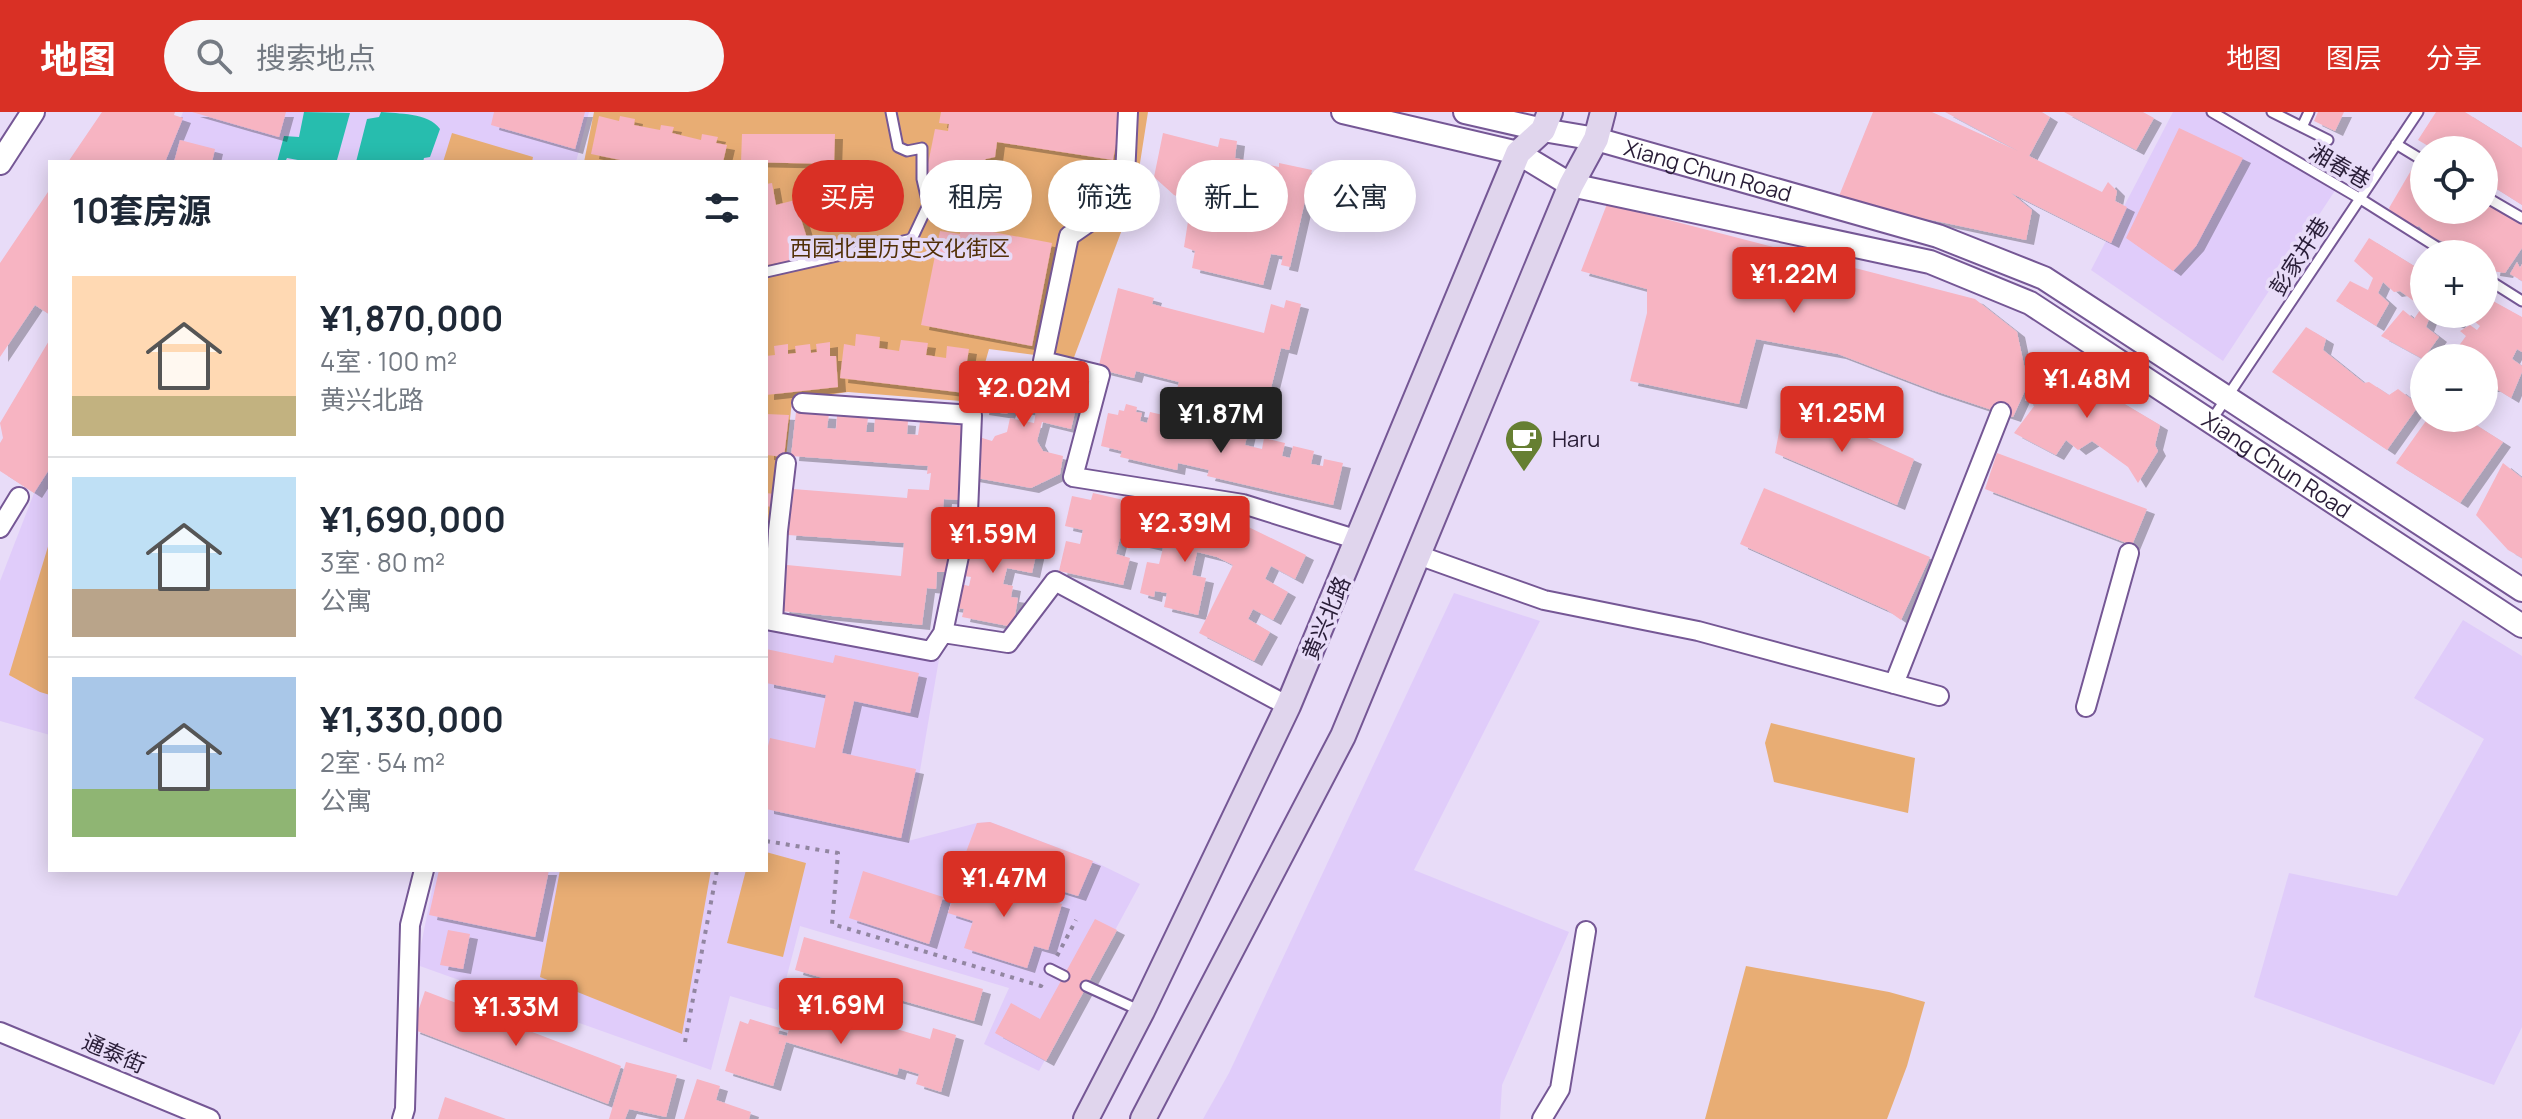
<!DOCTYPE html>
<html lang="zh">
<meta charset="utf-8">
<style>
body{margin:0;font-family:Manrope,"Noto Sans SC",sans-serif;background:#f6f6f7;color:#1f2937;height:100vh;display:flex;flex-direction:column;font-size:30px;white-space:nowrap}
*{box-sizing:border-box;margin:0}
p{font-size:26px;color:#747a83}
.icon{flex:none;width:44px;height:44px;fill:none;stroke:currentColor;stroke-width:2;stroke-linecap:round;stroke-linejoin:round}
.map{position:relative;flex:1;overflow:hidden}
.panel{position:absolute;left:48px;top:48px;width:720px;height:712px;display:flex;flex-direction:column;background:#fff;border-radius:0px;box-shadow:0 4px 20px #0003}
.panel>*{flex:none}
.guide{position:absolute;left:792px;top:48px;width:760px;height:72px;display:flex;gap:16px}
.buttons{position:absolute;left:2410px;top:24px;display:grid;gap:16px}
.buttons a{display:grid;place-items:center;width:88px;height:88px;border-radius:50%;background:#fff;box-shadow:0 4px 20px #0003;font-size:40px}
.price{position:absolute;translate:-50% -68px;padding:0 18px;border-radius:8px;background:#d93025;color:#fff;font-size:26px;line-height:52px;filter:drop-shadow(0 2px 4px #0008)}
.price::after{content:'';position:absolute;left:50%;top:48px;width:24px;height:18px;margin-left:-12px;background:inherit;clip-path:polygon(0 0,100% 0,50% 100%)}
.price.active{background:#222;color:#fff}
ul{padding:0;list-style:none}
li{display:flex;align-items:center;gap:24px;height:200px;padding:0 24px}
li+li{border-top:2px solid #e0e1e3}
li span{display:grid;place-items:center;flex:none;width:224px;height:160px;border-radius:0px;color:#555}
li>.icon{margin-inline-start:auto}
span .icon{width:96px;height:96px;fill:#fffc;stroke-width:1}
li b{font-size:34px}
h2{display:flex;justify-content:space-between;align-items:center;height:96px;padding:0 24px;font-size:34px}
.tag{padding:0 28px;border-radius:36px;background:#fff;box-shadow:0 4px 20px #0003;font-size:28px;line-height:72px}
.tag.active{background:#d93025;color:#fff}
header{display:flex;align-items:center;gap:48px;box-sizing:border-box;height:112px;padding:0 40px;background:#d93025;color:#fff}
header strong{font-size:38px}
nav{display:flex;gap:44px;margin-inline-start:auto;font-size:28px}
.search{width:560px;height:72px;background:#f6f6f7;display:flex;align-items:center;gap:20px;box-sizing:border-box;padding:0 28px;border-radius:44px;color:#747a83;font-size:30px}
.map>svg:first-child{display:block}
.built{fill:#e0ccfa}
.green{fill:#e8ad74}
.water{fill:#27bdae}
.building{fill:#f7b4c2;filter:url(#shadow)}
.lines{fill:none;stroke-linecap:round;stroke-linejoin:round}
.service-casing{stroke:#755795;stroke-width:13}
.minor-casing{stroke:#755795;stroke-width:22}
.tertiary-casing{stroke:#755795;stroke-width:26}
.secondary-casing{stroke:#755795;stroke-width:28}
.path{stroke:#9286a1;stroke-width:4;stroke-dasharray:4 6;stroke-linecap:butt}
.service{stroke:#fff;stroke-width:9}
.minor{stroke:#fff;stroke-width:18}
.tertiary{stroke:#fff;stroke-width:22}
.secondary{stroke:#e0d5ed;stroke-width:24}
.labels{text-anchor:middle;stroke-width:7;stroke-linejoin:round;paint-order:stroke}
.street-label{font-size:22px;fill:#291d37;stroke:#e8dcf8}
.park-label{font-size:22px;fill:#533108;stroke:#e8dcf8}
.poi-label{font-size:22px;fill:#291d37;stroke:#e8dcf8;text-anchor:start}
</style>
<header>
<strong>地图</strong>
<div class="search"><svg class="icon" aria-label="search" viewBox="0 0 24 24"><circle cx="10" cy="10" r="6"/><path d="M15 15l6 6"/></svg>搜索地点</div>
<nav><a>地图</a><a>图层</a><a>分享</a></nav>
</header>
<div class="map">
<svg width="2522" height="1007" viewBox="0 0 2522 1007">
<defs>
<filter id="shadow"><feDropShadow dx="8" dy="5" stdDeviation="0" flood-color="#0004"/></filter>
</defs>
<rect width="100%" height="100%" fill="#e8dcf8"/>
<!-- built -->
<path class="built" d="M183,0H589L576,50H163Z
M2173,0H2211L2338,74L2223,249L2091,158Z
M50,340V623L0,609V469Z
M1454,481L1540,509L1414,758L1569,820L1502,973L1500,1007H1203L1229,961Z
M2463,508L2522,544V915L2494,973L2254,885L2289,761L2397,784L2484,627L2414,586Z
M766,515L939,547L908,729L977,711L990,710L1093,749L1140,772L1039,959L984,932L1009,876L800,814L778,898L730,884L711,958L417,853L436,758H766Z"/>
<!-- green -->
<path class="green" d="M594,0H1148L1135,83L1073,248L989,237L974,290L848,280L792,288L770,499L766,498V50H584Z
M452,21L533,45L532,50H443Z
M50,428V583L40,580L9,563Z
M1771,611L1915,646L1908,701L1774,670L1765,631Z
M766,740L806,751L783,845L727,831L746,758H766Z
M560,758H711L682,922L540,865Z
M1746,854L1889,880L1925,890L1907,954L1887,1007H1705Z"/>
<!-- water -->
<path class="water" d="M304,0L350,1L337,48C321,53 303,49 287,46L285,50H277L284,24L299,25Z
M381,0C398,2 428,0 440,17L430,45L424,46L423,50H356L367,7L379,5Z"/>
<!-- building -->
<path class="building" d="M102,0H175L174,3L183,6L165,50H68Z
M192,0H286L279,25Z
M494,0H585L575,37L491,13Z
M941,0H1122L1113,48L997,30L995,45L986,47L973,57L966,66L963,75L925,67L935,17L948,19L949,12L939,11Z
M1873,0H1932L2018,39L1945,0H2042L2050,5L2029,44L2102,80L2108,70L2117,79L2115,89L2127,95L2111,131L2011,81L2032,98L2026,128L1917,105L1839,84Z
M2064,0H2143L2154,6L2136,38Z
M2318,0H2344L2335,19L2314,9Z
M2436,0H2465L2522,36V93L2484,69V38H2435L2418,28Z
M599,4L619,9L620,4L635,7L634,13L660,18L661,13L674,15L672,21L701,28L702,22L718,25L716,31L727,33L723,50H630L591,42Z
M2179,16L2243,46L2196,134L2173,159L2126,126Z
M1163,21L1218,35L1220,26L1237,29L1235,46L1279,55V51L1312,58L1290,155L1281,153L1283,144L1271,142L1263,173L1192,156L1195,139L1184,135L1189,103L1196,104L1199,93L1174,83L1154,65Z
M742,22H835L834,52L741,50Z
M180,28L215,37L212,50H174Z
M2416,50L2424,55V98H2484V90L2522,112V136L2505,161L2492,159L2493,151L2484,145V142H2463L2460,137L2428,123L2419,114L2411,117L2397,109L2389,96Z
M772,71L776,93L795,88L813,145L766,153V72Z
M50,77V203L35,193L0,245V151Z
M1607,92L1975,187L2017,220L2028,272L2013,305L1932,278L1838,242L1756,227L1739,292L1630,269L1647,201V177L1581,159Z
M961,114L1052,131L1032,234L921,213L940,119L960,122Z
M2369,126L2424,160V202H2431L2426,215L2439,225L2423,247L2381,224L2403,198L2414,207L2422,195L2400,179L2394,180L2383,170L2378,181L2389,191L2376,214L2336,189L2350,169L2368,178L2373,166L2354,149Z
M2517,150L2520,156L2522,152V169L2510,162Z
M1118,176L1154,186L1152,192L1264,221L1271,192L1284,196L1286,188L1301,192L1289,238L1281,236L1268,288L1252,284L1249,299L1176,280L1179,270L1136,259L1134,266L1098,257Z
M2484,184L2522,205V240L2517,237L2512,247L2522,254V260L2511,286L2493,275H2484V246H2450L2466,224L2460,219L2470,213L2477,218L2480,214L2468,204L2484,202Z
M2435,202H2461L2457,212Z
M2306,215L2326,227L2323,238L2364,271L2369,270L2389,283L2398,277L2419,293L2387,338L2272,260Z
M856,222L880,225L879,236L899,239L901,228L928,231L926,243L946,246L947,234L969,237L967,249L978,250L973,282L840,266L844,232L855,234Z
M50,227V356L34,381L0,359V331L3,326L0,311Z
M830,230V244H836L838,275L766,283V244L775,243L774,234L788,232V242L796,241L795,234L810,232L811,241L817,240L816,232Z
M2049,247L2160,313L2155,333L2158,339L2138,371L2128,355L2092,329L2078,338L2066,328L2056,343L2014,321L2035,293L2025,288Z
M998,257L1081,275L1071,317L1042,310L1037,329L1043,339L1063,344L1060,362L1031,376L971,365L979,325L992,329L995,324L1007,320L1010,306L1034,311L1036,300L1009,295L1007,302L981,298L986,267L995,268Z
M1785,289L1914,347L1897,393L1775,341Z
M1126,292L1137,295L1136,300L1142,301L1140,309L1147,311L1150,300L1185,308L1182,322L1192,324L1193,319L1198,320L1201,310L1211,312L1210,317L1214,319L1212,326L1220,328L1223,314L1248,320L1245,333L1262,337L1264,326L1285,331L1282,344L1290,346L1293,334L1314,339L1311,352L1323,354L1324,347L1343,351L1333,393L1207,364L1209,358L1178,351L1177,358L1120,345L1122,339L1101,334L1108,301L1118,303L1119,298L1124,299Z
M796,300L829,302L827,316L836,317L837,304L868,306L866,320H874L875,306L908,309L907,322L918,323L920,310L966,314L958,388L944,387L942,407L953,408L948,460H937L936,477L927,476L922,513L781,499L787,453L901,464L904,431L788,423L793,377L907,386L908,377L929,378L931,361L927,362L928,354L791,344Z
M766,302L789,303L784,345L766,343Z
M2428,306H2465L2503,330L2460,391L2396,351Z
M1997,341L2147,397L2132,433L1985,377Z
M2503,351L2522,366V446L2508,438L2476,403Z
M1764,376L1930,445L1901,508L1887,498L1740,432Z
M766,381L774,382L771,395L766,394Z
M1093,381L1128,389L1126,397L1165,406L1167,395L1204,403L1202,412L1224,417L1232,407L1306,443L1295,467L1271,454L1265,467L1288,480L1273,508L1253,497L1248,507L1270,520L1254,549L1199,521L1233,453L1217,445L1197,440L1192,463L1206,466L1198,503L1164,495L1167,481L1155,479L1154,485L1140,481L1147,450L1159,452L1163,436L1120,426L1116,442L1130,446L1123,473L1059,459L1066,429L1080,432L1083,418L1065,414L1072,384L1091,388Z
M987,413L1018,419L1016,429L1038,434L1032,461L1007,456L1003,472L1013,474L1011,485L1018,486L1013,515L962,505L964,497L951,495L956,471L969,474L971,465L964,464L969,438L967,418L985,422Z
M766,537L833,551L835,543L919,561L910,601L854,589L842,641L916,657L901,726L766,697V642L770,626L815,636L826,583L766,571Z
M990,710L1093,749L1078,784L963,748L977,711Z
M439,758H549L535,825L429,803Z
M863,759L943,785L929,832L849,806Z
M961,760L1062,792L1048,838L1034,834L1027,856L964,836L973,809L948,801Z
M1095,807L1117,818L1046,949L995,921L1011,891L1040,907Z
M448,818L470,822L463,857L440,853Z
M804,825L983,877L974,909L795,858Z
M425,879L621,954L608,992L412,917Z
M806,890L930,927L933,916L956,923L941,980L916,972L919,962L899,956L897,963L786,930L773,974L725,959L740,909L748,912L750,907L780,916L778,922L787,924L795,896L804,899Z
M626,950L677,963L666,1005L629,997L625,1007H609Z
M697,967L720,974L716,988L751,1000L749,1007H684Z
M445,985L506,1007H438Z"/>
<g class="lines">
<defs>
<path id="service" d="M2212,0L2359,86L2448,142
M2272,0L2328,28
M2302,15L2309,0
M2396,32L2424,49
M2484,84L2522,106
M766,160L912,127L928,93L922,67V36L907,39L898,35L891,0
M2484,165L2522,189
M2211,309L2418,0
M1050,857L1064,864
M1086,874L1141,899"/>
<path id="minor" d="M1128,0L1124,86L1069,124L1043,249L1100,263L1073,365L1243,392L1358,428
M802,291L972,303L968,401L943,521
M0,416L19,385
M1418,443L1544,488L1698,519L1939,584
M766,508L931,539L943,521L1008,531L1055,469L1288,594
M773,509L778,419L786,351
M1894,572L2001,300
M2086,595L2129,441
M0,920L210,1007
M402,1007L405,997L410,813L424,758
M1542,1007L1560,977L1586,819"/>
<g id="tertiary">
<path id="s1" d="M1343,0L1518,41L1571,73L1930,150L2030,191L2522,514"/>
<path id="s2" d="M1465,0L1543,18L1596,27L1938,124L2044,166L2522,478"/>
<path d="M0,51L33,0"/>
</g>
<path id="secondary" d="M1086,1007L1142,899L1288,594L1518,41L1543,18L1550,0
M1143,1007L1343,624L1571,73L1596,27L1603,0"/>
</defs>
<!-- service casing -->
<use href="#service" class="service-casing"/>
<!-- minor casing -->
<use href="#minor" class="minor-casing"/>
<!-- tertiary casing -->
<use href="#tertiary" class="tertiary-casing"/>
<!-- secondary casing -->
<use href="#secondary" class="secondary-casing"/>
<!-- path -->
<path class="path" d="M766,729L838,741L832,812L1041,874L1043,870
M1057,844L1076,808
M685,930L717,758"/>
<!-- service -->
<use href="#service" class="service"/>
<!-- minor -->
<use href="#minor" class="minor"/>
<!-- tertiary -->
<use href="#tertiary" class="tertiary"/>
<!-- secondary -->
<use href="#secondary" class="secondary"/>
</g>
<!-- icons -->
<defs>
<symbol id="cafe-pin" viewBox="-11 -11 22 30"><path d="M0 17L-7.5 6A9.5 9.5 0 1 1 7.5 6Z" fill="#667f32" stroke="#e8dcf8"/><path d="M-5.5-4.5H6V0H3Q3 3.5 0 3.5H-2.5Q-5.5 3.5-5.5 0ZM3-3.2v2h1.7v-2ZM-6 4.5H4V6H-6Z" fill="#fff"/></symbol>
</defs>
<g fill-rule="evenodd">
<use href="#cafe-pin" x="1502" y="305" width="44" height="60"/>
</g>
<g class="labels">
<!-- street labels -->
<g class="street-label">
<text transform="translate(2340 54) rotate(30)" y="8">湘春巷</text>
<text dy="8" stroke="none"><textPath href="#s2" startOffset="250">Xiang Chun Road</textPath></text>
<text transform="translate(2299 144) rotate(-57)" y="8">彭家并巷</text>
<text dy="8" stroke="none"><textPath href="#s1" startOffset="1012">Xiang Chun Road</textPath></text>
<text transform="translate(1326 506) rotate(-67)" y="8">黄兴北路</text>
<text transform="translate(114 941) rotate(23)" y="8">通泰街</text>
</g>
<!-- park labels -->
<g class="park-label">
<text x="900" y="144">西园北里历史文化街区</text>
</g>
<!-- poi labels -->
<g class="poi-label">
<text x="1552" y="335">Haru</text>
</g>
</g>
</svg>
<div class="buttons">
<a><svg class="icon" aria-label="locate" viewBox="0 0 24 24"><circle cx="12" cy="12" r="6"/><path d="M12 2v4M12 18v4M2 12h4M18 12h4"/></svg></a>
<a>+</a>
<a>−</a>
</div>
<b class="price" style="left:1794px;top:203px">¥1.22M</b>
<b class="price" style="left:2087px;top:308px">¥1.48M</b>
<b class="price" style="left:1024px;top:317px">¥2.02M</b>
<b class="price" style="left:1842px;top:342px">¥1.25M</b>
<b class="price active" style="left:1221px;top:343px">¥1.87M</b>
<b class="price" style="left:1185px;top:452px">¥2.39M</b>
<b class="price" style="left:993px;top:463px">¥1.59M</b>
<b class="price" style="left:1004px;top:807px">¥1.47M</b>
<b class="price" style="left:841px;top:934px">¥1.69M</b>
<b class="price" style="left:516px;top:936px">¥1.33M</b>
<div class="guide">
<a class="tag active">买房</a>
<a class="tag">租房</a>
<a class="tag">筛选</a>
<a class="tag">新上</a>
<a class="tag">公寓</a>
</div>
<section class="panel">
<h2>10套房源<svg class="icon" aria-label="filters" viewBox="0 0 24 24"><path d="M4 7h16M4 17h16"/><circle cx="9" cy="7" r="2"/><circle cx="15" cy="17" r="2"/></svg></h2>
<ul>
<li><span style="background:linear-gradient(#ffd9b3 75%,#c2b280 0)"><svg class="icon" aria-label="home" viewBox="0 0 24 24"><path d="M3 11l9-7 9 7M6 9v11h12V9"/></svg></span><div><b>¥1,870,000</b><p>4室 · 100 m²</p><p>黄兴北路</p></div></li>
<li><span style="background:linear-gradient(#bfe0f5 70%,#b9a48a 0)"><svg class="icon" aria-label="home" viewBox="0 0 24 24"><path d="M3 11l9-7 9 7M6 9v11h12V9"/></svg></span><div><b>¥1,690,000</b><p>3室 · 80 m²</p><p>公寓</p></div></li>
<li><span style="background:linear-gradient(#a9c7e8 70%,#8fb573 0)"><svg class="icon" aria-label="home" viewBox="0 0 24 24"><path d="M3 11l9-7 9 7M6 9v11h12V9"/></svg></span><div><b>¥1,330,000</b><p>2室 · 54 m²</p><p>公寓</p></div></li>
</ul>
</section>
</div>
